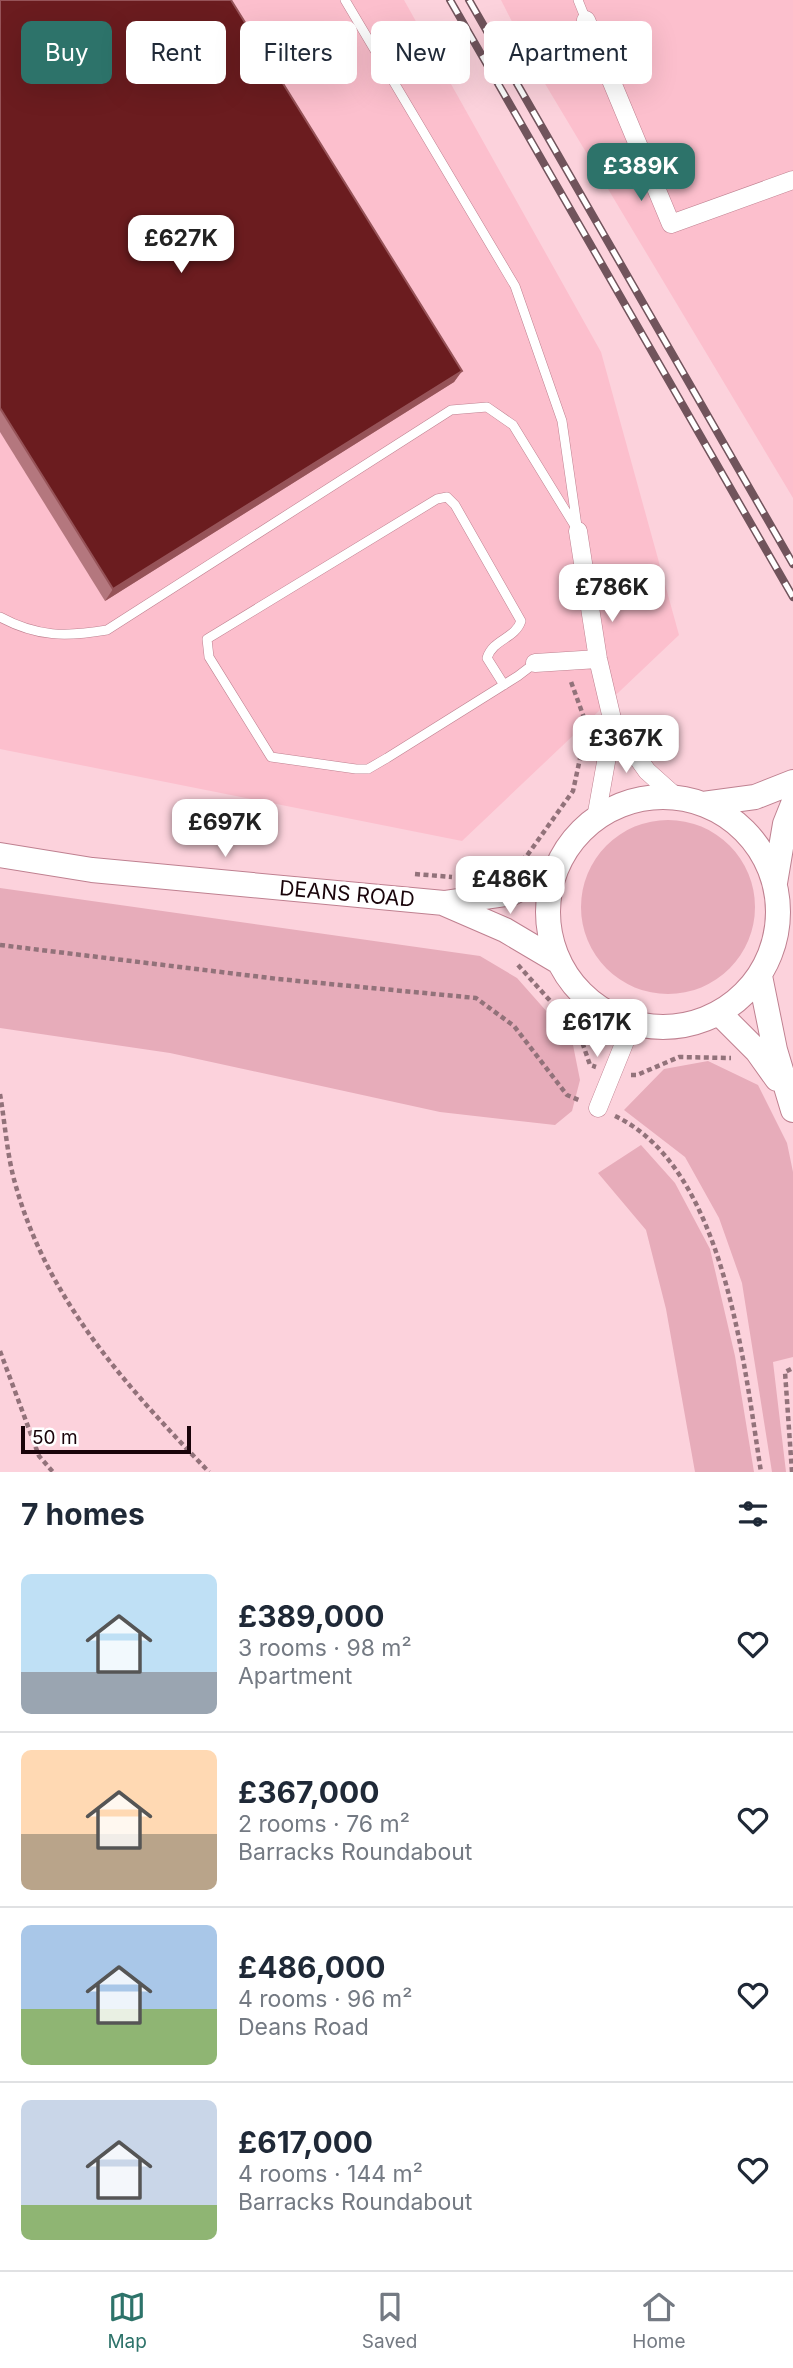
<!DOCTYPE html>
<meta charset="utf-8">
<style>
body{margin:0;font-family:Inter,sans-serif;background:#f6f6f7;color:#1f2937;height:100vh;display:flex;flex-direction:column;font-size:26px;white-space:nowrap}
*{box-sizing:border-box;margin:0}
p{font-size:23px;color:#747a83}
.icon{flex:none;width:38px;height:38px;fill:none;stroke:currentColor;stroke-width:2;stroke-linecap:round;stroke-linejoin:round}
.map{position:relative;height:1472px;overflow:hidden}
.side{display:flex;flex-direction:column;background:#fff;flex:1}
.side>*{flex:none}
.hud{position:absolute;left:21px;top:21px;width:752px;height:63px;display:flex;gap:14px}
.scale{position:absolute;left:21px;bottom:18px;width:170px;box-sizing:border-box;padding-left:7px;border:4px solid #19040a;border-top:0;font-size:19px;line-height:24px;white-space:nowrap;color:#19040a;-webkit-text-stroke:5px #fff;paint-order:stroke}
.price{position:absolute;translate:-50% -60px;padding:0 16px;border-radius:14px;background:#fff;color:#222;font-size:23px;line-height:46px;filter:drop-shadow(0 2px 4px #0008)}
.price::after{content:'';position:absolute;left:50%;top:42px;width:21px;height:16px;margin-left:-10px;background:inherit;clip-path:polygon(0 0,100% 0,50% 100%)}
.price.on{background:#2d736a;color:#fff}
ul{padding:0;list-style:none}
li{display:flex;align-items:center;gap:21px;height:175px;padding:0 21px}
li+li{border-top:2px solid #e0e1e3}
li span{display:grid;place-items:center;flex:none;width:196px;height:140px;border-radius:10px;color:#555}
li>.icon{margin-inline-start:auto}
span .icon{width:84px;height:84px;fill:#fffc;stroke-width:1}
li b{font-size:30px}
h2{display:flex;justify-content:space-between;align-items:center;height:84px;padding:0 21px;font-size:30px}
.chip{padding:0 24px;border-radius:10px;background:#fff;box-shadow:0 7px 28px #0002;font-size:24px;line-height:63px}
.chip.on{background:#2d736a;color:#fff}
.tab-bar{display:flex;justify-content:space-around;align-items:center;height:98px;border-top:2px solid #e0e1e3;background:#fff;font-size:19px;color:#747a83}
.tab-bar a{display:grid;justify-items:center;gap:4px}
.tab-bar .on{color:#2d736a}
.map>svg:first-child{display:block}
.built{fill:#fcbfcd}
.green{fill:#e7acba}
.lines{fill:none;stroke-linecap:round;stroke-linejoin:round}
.lane-casing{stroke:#bf8090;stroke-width:10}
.street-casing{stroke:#bf8090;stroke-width:19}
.secondary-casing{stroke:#bf8090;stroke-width:26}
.path{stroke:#92727a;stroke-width:4.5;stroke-dasharray:5 3.5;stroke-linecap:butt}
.lane{stroke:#fff;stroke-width:9}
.street{stroke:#fff;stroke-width:18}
.secondary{stroke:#fff;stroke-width:24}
.rail-casing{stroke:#71545c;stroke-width:8}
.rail{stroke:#fff;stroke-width:5;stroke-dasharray:16;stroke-linecap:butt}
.wall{fill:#b4777e}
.shaded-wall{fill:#965358}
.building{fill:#6b1c1f;stroke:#965358;stroke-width:2}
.labels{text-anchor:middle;stroke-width:7;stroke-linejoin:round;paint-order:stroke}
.street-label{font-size:21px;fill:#19040a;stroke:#fff}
</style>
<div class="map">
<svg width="793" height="1472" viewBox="0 0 793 1472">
<rect width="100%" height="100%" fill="#fcd2dc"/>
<!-- built -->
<path class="built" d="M0,0H404L601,352L679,635L462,841L0,749Z
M501,0H793V498L535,67Z"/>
<!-- green -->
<path class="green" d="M581 907a87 87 0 1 1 174 0a87 87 0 1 1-174 0Z
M0,888L480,956L517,978L572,1040L580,1080L572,1111L555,1125L440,1112L170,1053L0,1028Z
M708,1061L758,1085L787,1143L793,1172V1357L773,1362L786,1472H772L742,1283L719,1218L685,1157L624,1110L664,1069Z
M641,1145L675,1183L710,1249L735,1356L754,1472H695L666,1309L646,1230L598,1173Z"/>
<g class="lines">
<defs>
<path id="lane" d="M345,0L515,286L562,421L577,526
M578,0L586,20
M0,617C37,637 66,637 107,630L451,410L487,407L513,425L578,531
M504,685L487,658C493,639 515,639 521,621L455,505L447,497L437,499L207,639L209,657L271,757L356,769H368L387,758L518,676L535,663"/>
<path id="street" d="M586,20L671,224L793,180
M578,531L598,659L613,723
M535,663L598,659
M596,818L613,723L647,771L676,797
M598,1108L632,1024"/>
<path id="secondary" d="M548 912a115 115 0 1 1 230 0a115 115 0 1 1-230 0Z
M703,804L755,797L793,782
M0,855L92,870L444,903L512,893L555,871
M775,883L785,824L793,804
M445,904L505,930L559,962
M760,976L775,1050L793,1110
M720,1014L757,1051L777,1079"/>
</defs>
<!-- lane casing -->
<use href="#lane" class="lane-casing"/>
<!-- street casing -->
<use href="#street" class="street-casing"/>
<!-- secondary casing -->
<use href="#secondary" class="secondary-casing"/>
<!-- path -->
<path class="path" d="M497,870L526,857L573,791L587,726L570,679
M415,874L452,877
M0,945L278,979L476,998L514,1026L567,1095L581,1101
M518,965L579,1033L590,1065L596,1067
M631,1075H637L679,1057L731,1058
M0,1094C5,1123 7,1155 15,1183C47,1300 127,1387 209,1472
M615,1116C725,1168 744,1365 761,1472
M0,1351L39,1456L53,1472
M792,1472L785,1372L793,1368"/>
<!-- lane -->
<use href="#lane" class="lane"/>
<!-- street -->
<use href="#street" class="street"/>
<!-- secondary -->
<use href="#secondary" class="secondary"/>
<defs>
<path id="rail" d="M450,0L793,597
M469,0L793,564"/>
</defs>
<!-- rail casing -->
<use href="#rail" class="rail-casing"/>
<!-- rail -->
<use href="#rail" class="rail"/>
</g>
<!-- wall -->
<path class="wall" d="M0,0L462,371L454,382L105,601L0,432Z"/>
<!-- shaded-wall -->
<path class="shaded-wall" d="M462,371L454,382L105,601L113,589Z"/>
<!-- building -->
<path class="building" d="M0,0H231L462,371L113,589L0,408Z"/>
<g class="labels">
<!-- street labels -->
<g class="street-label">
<text transform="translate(347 894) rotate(5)" y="7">DEANS ROAD</text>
</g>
</g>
</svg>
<div class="scale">50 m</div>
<b class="price on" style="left:641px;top:203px">£389K</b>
<b class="price" style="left:181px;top:275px">£627K</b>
<b class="price" style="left:612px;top:624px">£786K</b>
<b class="price" style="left:626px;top:775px">£367K</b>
<b class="price" style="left:225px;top:859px">£697K</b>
<b class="price" style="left:510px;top:916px">£486K</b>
<b class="price" style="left:597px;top:1059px">£617K</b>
<div class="hud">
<a class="chip on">Buy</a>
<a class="chip">Rent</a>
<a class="chip">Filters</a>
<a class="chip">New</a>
<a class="chip">Apartment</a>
</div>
</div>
<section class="side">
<h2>7 homes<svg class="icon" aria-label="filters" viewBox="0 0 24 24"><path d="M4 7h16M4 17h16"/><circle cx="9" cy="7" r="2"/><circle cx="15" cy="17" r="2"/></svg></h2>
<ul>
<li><span style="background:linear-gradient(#bfe0f5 70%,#9aa5b1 0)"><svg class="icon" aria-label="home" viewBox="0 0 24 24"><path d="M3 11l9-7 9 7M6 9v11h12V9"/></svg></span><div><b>£389,000</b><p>3 rooms · 98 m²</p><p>Apartment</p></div><svg class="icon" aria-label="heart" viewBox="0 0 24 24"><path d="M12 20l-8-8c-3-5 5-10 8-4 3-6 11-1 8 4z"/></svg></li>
<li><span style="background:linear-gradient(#ffd9b3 60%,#b9a48a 0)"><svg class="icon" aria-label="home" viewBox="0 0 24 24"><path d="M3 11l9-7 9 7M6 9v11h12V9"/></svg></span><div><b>£367,000</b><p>2 rooms · 76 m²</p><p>Barracks Roundabout</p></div><svg class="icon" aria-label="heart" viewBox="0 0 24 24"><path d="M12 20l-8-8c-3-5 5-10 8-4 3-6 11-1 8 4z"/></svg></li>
<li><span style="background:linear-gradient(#a9c7e8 60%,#8fb573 0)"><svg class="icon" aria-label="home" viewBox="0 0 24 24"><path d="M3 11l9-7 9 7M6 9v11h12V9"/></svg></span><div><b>£486,000</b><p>4 rooms · 96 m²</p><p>Deans Road</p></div><svg class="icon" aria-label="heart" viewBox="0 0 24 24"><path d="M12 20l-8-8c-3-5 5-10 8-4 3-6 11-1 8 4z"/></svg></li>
<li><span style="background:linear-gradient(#c9d6e8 75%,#8fb573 0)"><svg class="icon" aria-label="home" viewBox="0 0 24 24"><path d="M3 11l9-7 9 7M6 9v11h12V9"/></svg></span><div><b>£617,000</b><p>4 rooms · 144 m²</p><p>Barracks Roundabout</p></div><svg class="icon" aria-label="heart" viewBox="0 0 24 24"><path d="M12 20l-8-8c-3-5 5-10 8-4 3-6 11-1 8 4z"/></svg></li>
</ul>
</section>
<nav class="tab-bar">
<a class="on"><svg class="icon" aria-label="map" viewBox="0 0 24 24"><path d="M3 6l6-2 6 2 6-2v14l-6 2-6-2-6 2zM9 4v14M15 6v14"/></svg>Map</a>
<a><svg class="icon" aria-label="saved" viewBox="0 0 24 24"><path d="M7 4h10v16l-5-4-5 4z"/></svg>Saved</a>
<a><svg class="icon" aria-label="home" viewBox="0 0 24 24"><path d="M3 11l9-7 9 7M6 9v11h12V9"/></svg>Home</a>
</nav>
